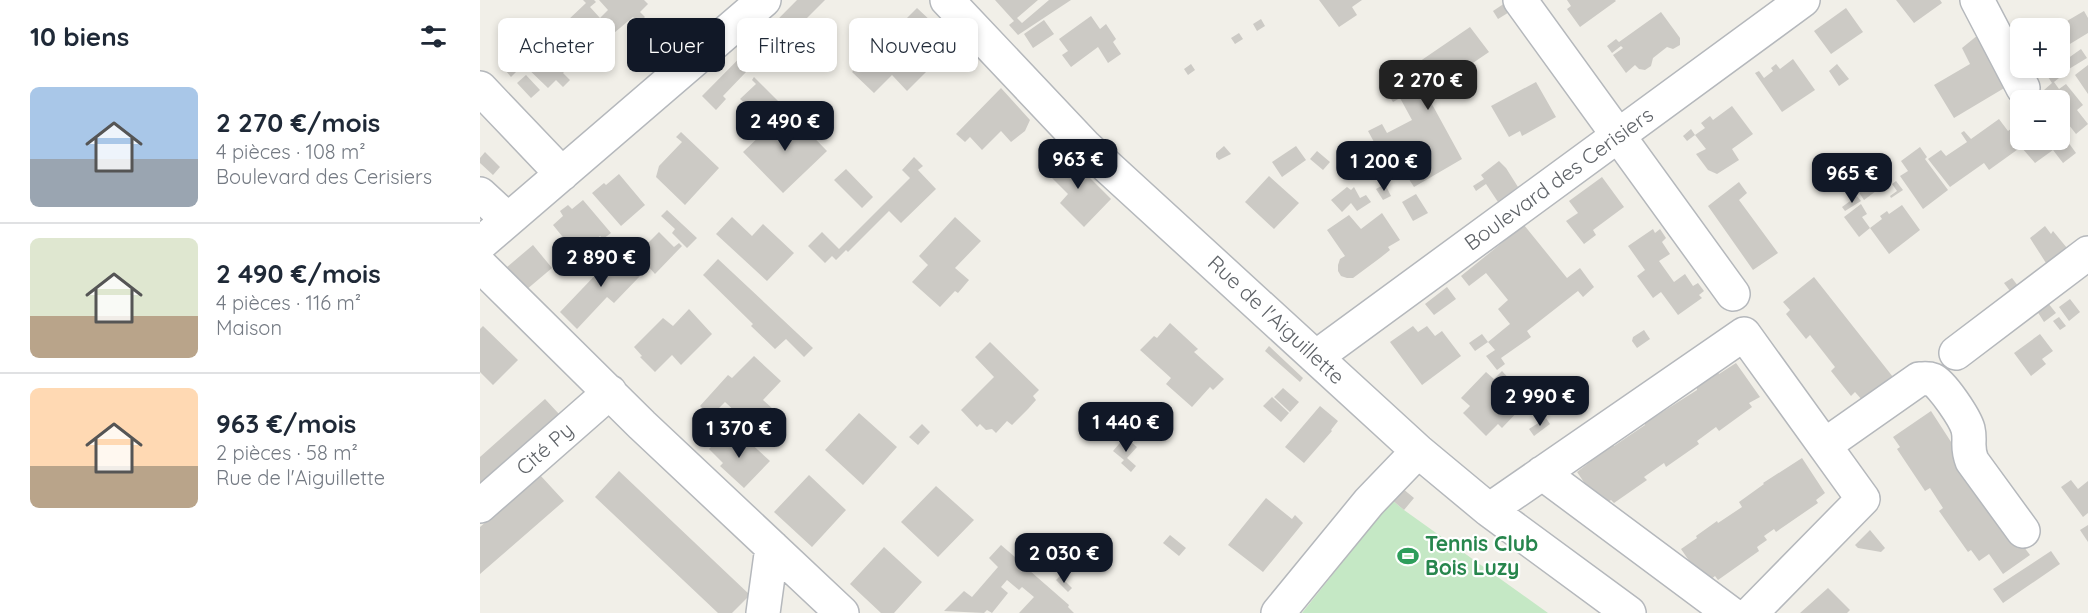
<!DOCTYPE html>
<html lang="fr">
<meta charset="utf-8">
<style>
body{margin:0;font-family:Quicksand,sans-serif;background:#f2f2f3;color:#1f2937;height:100vh;display:flex;flex-direction:column;font-size:22px;white-space:nowrap}
*{box-sizing:border-box;margin:0}
p{font-size:20px;color:#747a83}
.icon{flex:none;width:33px;height:33px;fill:none;stroke:currentColor;stroke-width:2;stroke-linecap:round;stroke-linejoin:round}
.map{position:relative;flex:1;overflow:hidden}
.drawer{display:flex;flex-direction:column;background:#fff;width:480px}
.drawer>*{flex:none}
.hud{position:absolute;left:18px;top:18px;width:570px;height:54px;display:flex;gap:12px}
.buttons{position:absolute;left:1530px;top:18px;display:grid;gap:12px}
.buttons a{display:grid;place-items:center;width:60px;height:60px;border-radius:9px;background:#fff;box-shadow:0 3px 9px #0003;font-size:30px}
.price{position:absolute;translate:-50% -51px;padding:0 14px;border-radius:12px;background:#111827;color:#fff;font-size:20px;line-height:39px;filter:drop-shadow(0 2px 3px #0008)}
.price::after{content:'';position:absolute;left:50%;top:36px;width:18px;height:14px;margin-left:-9px;background:inherit;clip-path:polygon(0 0,100% 0,50% 100%)}
.price.on{background:#222;color:#fff}
ul{padding:0;list-style:none}
li{display:flex;align-items:center;gap:18px;height:150px;padding:0 30px}
li+li{border-top:2px solid #e0e1e3}
li span{display:grid;place-items:center;flex:none;width:168px;height:120px;border-radius:9px;color:#555}
li>.icon{margin-inline-start:auto}
span .icon{width:72px;height:72px;fill:#fffc;stroke-width:1}
li b{font-size:26px}
h2{display:flex;justify-content:space-between;align-items:center;height:72px;padding:0 30px;font-size:26px}
.pill{padding:0 21px;border-radius:9px;background:#fff;box-shadow:0 3px 9px #0003;font-size:21px;line-height:54px}
.pill.on{background:#111827;color:#fff}
main{display:flex;flex:1;min-height:0}
.map>svg:first-child{display:block}
.green{fill:#c5e8c5}
.building{fill:#cccac5}
.lines{fill:none;stroke-linecap:round;stroke-linejoin:round}
.minor-casing{stroke:#b5b8bc;stroke-width:36}
.minor{stroke:#fff;stroke-width:33}
.labels{text-anchor:middle;stroke-width:4.5;stroke-linejoin:round;paint-order:stroke}
.street-label{font-size:21px;fill:#5f6368;stroke:#fff}
.leisure-label{font-size:21px;font-weight:bold;fill:#27864d;stroke:#fff;text-anchor:start}
</style>
<main>
<section class="drawer">
<h2>10 biens<svg class="icon" aria-label="filters" viewBox="0 0 24 24"><path d="M4 7h16M4 17h16"/><circle cx="9" cy="7" r="2"/><circle cx="15" cy="17" r="2"/></svg></h2>
<ul>
<li><span style="background:linear-gradient(#a9c7e8 60%,#9aa5b1 0)"><svg class="icon" aria-label="home" viewBox="0 0 24 24"><path d="M3 11l9-7 9 7M6 9v11h12V9"/></svg></span><div><b>2 270 €/mois</b><p>4 pièces · 108 m²</p><p>Boulevard des Cerisiers</p></div></li>
<li><span style="background:linear-gradient(#dfe7d0 65%,#b9a48a 0)"><svg class="icon" aria-label="home" viewBox="0 0 24 24"><path d="M3 11l9-7 9 7M6 9v11h12V9"/></svg></span><div><b>2 490 €/mois</b><p>4 pièces · 116 m²</p><p>Maison</p></div></li>
<li><span style="background:linear-gradient(#ffd9b3 65%,#b9a48a 0)"><svg class="icon" aria-label="home" viewBox="0 0 24 24"><path d="M3 11l9-7 9 7M6 9v11h12V9"/></svg></span><div><b>963 €/mois</b><p>2 pièces · 58 m²</p><p>Rue de l'Aiguillette</p></div></li>
</ul>
</section>
<div class="map">
<svg width="1608" height="613" viewBox="0 0 1608 613">
<rect width="100%" height="100%" fill="#f1efe8"/>
<!-- green -->
<path class="green" d="M912,500L924,510L1068,613H822Z"/>
<!-- building -->
<path class="building" d="M103,0H114L116,2L110,7L120,18L128,10L119,0H164L168,4L160,12L165,17L159,23L153,17L134,33L128,27L109,45L87,21L106,3Z
M317,0H345L291,54L287,50L243,96L246,99L236,110L222,96Z
M515,0H558L537,18L542,23L569,0H591L538,35L529,25L534,21Z
M839,0H882L872,7L877,15L859,27Z
M1087,0H1135L1136,1L1100,27L1087,9L1091,6Z
M1416,0H1460L1462,3L1434,23Z
M1025,3L1031,11L1018,19L1013,11Z
M437,8L453,23L427,46L449,69L427,91L412,75L394,93L372,72L387,58L391,62L401,52L397,48Z
M1366,8L1383,32L1351,54L1334,31Z
M1604,11L1608,18V33L1580,50V28H1575Z
M1181,12L1200,38V45L1193,49L1187,47L1173,58L1171,66L1165,70L1159,69L1155,65L1146,73L1133,55L1143,48L1141,46L1132,53L1127,46L1136,39L1139,42Z
M611,16L620,29L626,24L636,39L633,42L641,54L628,63L618,47L591,67L582,55L588,51L579,39Z
M79,18L103,45L91,56L86,51L84,52L66,30Z
M781,19L785,26L777,31L773,24Z
M564,20L574,34L553,48L544,34Z
M990,27L1009,52L965,82L952,64L936,75L982,159L934,187L925,173L932,170L922,148L914,152L911,147L900,153L888,131L902,124L907,133L932,120L920,98L913,102L908,94L917,88L911,81Z
M759,33L763,39L755,44L751,38Z
M1498,35L1526,87L1474,118L1454,85L1490,64L1482,48Z
M67,41L91,65L83,73L90,80L83,87L76,80L68,88L43,64Z
M162,43L176,59L168,66L154,51Z
M1601,49L1607,58L1584,72L1580,64Z
M1313,59L1335,90L1302,112L1275,73L1279,71L1284,78L1293,71L1291,68L1296,64L1300,69Z
M34,63L39,69L31,77L26,71Z
M711,64L715,70L708,75L704,69Z
M1357,64L1369,79L1359,86L1349,71Z
M1608,65V94L1595,75Z
M1579,68L1584,74L1574,82L1579,89L1586,84L1603,105L1597,110L1608,124L1596,134L1585,120L1580,124V100H1564L1569,97L1564,90L1572,83L1568,77Z
M46,75L60,90L51,98L37,83Z
M274,77L300,103L283,120L260,99L276,84L272,80Z
M1056,82L1076,117L1042,136L1040,131L1029,137L1011,106Z
M521,88L550,120L545,131L531,142L521,131L502,150L490,137L485,142L476,134Z
M1252,106L1273,134L1252,149L1259,160L1237,174L1228,170L1216,154L1226,149L1215,135L1207,141L1203,136L1211,129L1215,135L1225,128L1221,123L1230,116L1233,120Z
M307,110L347,151L303,193L263,152Z
M1519,119L1528,131L1540,122V140H1580V131L1596,153L1583,163L1573,150L1555,163L1541,147L1509,170L1504,163L1470,187L1448,159L1461,150L1466,156L1487,142L1481,133L1484,131L1491,139Z
M201,132L239,168L205,205L176,177L179,166L202,142L196,137Z
M744,146L751,154L739,160L736,157V153Z
M816,146L826,160L802,177L792,162Z
M1440,147L1447,157L1445,159L1468,190L1443,209L1420,176L1428,171L1421,161Z
M837,151L850,162L843,170L830,159Z
M5,152L20,167L13,175L0,163V158Z
M585,153L631,199L604,227L580,203L588,194L566,172Z
M434,157L443,166L438,170L456,189L421,223L409,211L368,252L366,250L356,260L352,256L345,263L328,246L342,232L359,249L430,178L422,170Z
M1019,161L1026,168L1038,187L1018,202L1006,184L996,191L993,186L1004,179L1001,175Z
M366,169L393,197L382,208L354,180Z
M139,174L165,205L141,226L112,193L124,183L126,185Z
M1402,174L1408,182L1384,200L1378,191Z
M789,176L819,203L794,229L765,202Z
M1122,177L1144,207L1113,230L1116,235L1104,244L1086,221L1098,213L1089,201Z
M1416,181L1423,190L1411,198L1410,196L1417,191L1412,184Z
M1259,182L1267,193L1259,200L1298,253L1273,270L1228,206Z
M905,184L911,196L903,200L896,189Z
M867,187L871,190L874,187L880,198L886,195L891,202L877,211L871,203L862,212L851,200Z
M936,194L948,213L933,221L922,202Z
M1377,196L1381,201L1365,211L1362,207Z
M103,200L131,233L123,239L120,236L110,245L108,242L95,252L73,225L83,216L80,211L88,205L92,209Z
M1381,204L1387,214L1382,217L1390,228L1379,237L1364,217Z
M1422,205L1440,230L1409,254L1390,228L1402,219L1400,216L1407,211L1409,214Z
M187,210L217,238L207,248L192,233L195,229L181,216Z
M902,213L920,240L908,247L910,250L900,258L873,278H867L861,276L858,271V265L860,259L865,256L847,230L869,215L881,229Z
M252,217L272,236L283,224L314,253L287,281L236,234Z
M475,217L501,241L475,268L489,280L478,293L475,291L460,307L432,282L448,265L439,256Z
M1044,225L1087,278L1100,268L1114,287L1103,297L1098,291L1047,331L1051,337L1021,358L1025,364L1017,370L1006,356L1015,350L1008,342L1030,324L1018,309L1028,300L1006,273L989,286L981,276Z
M1565,226L1571,234L1573,231L1587,248L1566,263L1550,238Z
M1173,229L1175,233L1180,229L1186,238L1182,242L1190,254L1179,261L1194,282L1205,274L1213,286L1218,283L1224,291L1219,295L1222,298L1198,315L1181,292L1173,298L1157,276L1165,270L1148,246Z
M179,232L194,247L199,243L202,246L175,274L160,257L166,251L163,248Z
M135,243L141,248L136,253L160,276L134,303L127,297L97,329L80,312L123,267L119,263Z
M53,245L72,268L46,290L27,267Z
M238,259L333,348L324,357L306,339L295,349L271,326L273,324L223,275Z
M1334,277L1413,377L1383,401L1375,392L1371,396L1351,371L1355,367L1330,335L1326,339L1306,314L1310,310L1303,302Z
M1532,278L1538,286L1530,291L1524,283Z
M967,287L976,299L954,315L945,304Z
M1590,299L1600,312L1589,321L1579,307Z
M1568,303L1576,313L1564,322L1557,311Z
M209,309L232,334L201,365L192,355L175,372L160,357L162,356L154,347L183,318L193,326Z
M1579,317L1586,326L1580,330L1573,321Z
M690,323L718,349L714,352L744,379L733,390L730,387L712,407L686,384L691,378L660,350L674,336L677,338Z
M3,326L38,360L13,385L0,372V329Z
M933,326L938,332L947,326L955,336L962,331L981,356L942,385L910,342Z
M1164,330L1170,339L1157,348L1152,341L1153,337Z
M1002,334L1008,342L995,351L989,343Z
M1560,334L1573,351L1562,359L1566,364L1551,376L1534,353Z
M510,342L559,390L553,396L556,400L548,409L532,425L527,421L516,433L512,429L506,430L500,424L497,427L481,410L514,377L495,357Z
M789,346L823,378L820,382L785,351Z
M274,356L301,381L283,400L293,409L280,423L265,408L259,415L245,402L231,416L220,406L248,375L252,378Z
M1256,363L1280,397L1269,403L1272,407L1239,431L1236,427L1217,441L1219,444L1186,467L1184,463L1164,477L1167,480L1134,503L1131,500L1121,507L1097,472L1133,444L1134,446L1165,425V423L1217,390V387L1238,372L1239,374Z
M1022,371L1046,397L1040,404L1043,406L1022,428L1018,424L1006,436L983,413L990,406L981,398L1006,372L1014,379Z
M803,388L819,402L810,412L794,397Z
M792,397L809,413L801,422L783,406Z
M65,399L79,414L0,483V457Z
M840,406L858,421L851,430L852,431L824,463L805,447Z
M1451,411L1508,499L1550,555L1523,574L1509,554L1499,561L1491,550L1488,552L1459,511L1463,508L1450,488L1445,491L1417,449L1420,447L1413,437Z
M379,413L417,447L383,485L345,450Z
M1066,418L1070,424L1054,436L1049,429Z
M442,424L450,432L438,445L429,437Z
M246,432L260,446L266,439L290,461L264,488L240,466L243,463L229,449Z
M645,437L657,447L647,458L656,466L651,472L641,463L644,460L633,451Z
M1322,458L1345,493L1336,500L1338,503L1296,532L1294,529L1284,536L1287,540L1277,547L1279,551L1238,580L1235,576L1225,584L1201,549L1217,538L1216,536L1237,521L1238,523L1262,507L1259,502L1284,484L1283,483Z
M139,471L270,595L252,613H238L115,497Z
M60,475L84,501L0,574V527Z
M329,475L366,510L332,547L294,512Z
M1591,480L1598,489L1608,481V513L1603,517L1581,487Z
M456,486L494,520L458,557L421,522Z
M922,488L934,498L924,510L912,500Z
M786,498L812,519L815,515L823,523L783,572L748,545Z
M1608,525V542L1600,530Z
M1390,530L1405,548L1401,552L1378,548L1375,545Z
M690,535L706,548L699,556L683,543Z
M521,545L535,557L537,556L545,562L542,564L589,605L588,607L594,613H539L554,597L542,587L539,590L527,580L521,587L528,593L512,613L507,610L504,613L464,611L484,591L492,597L518,567L509,558Z
M404,547L442,582L414,613H401L370,584Z
M1571,551L1580,564L1523,603L1513,589Z
M580,576L592,588L588,592L576,580Z
M1348,588L1370,610L1367,613H1320Z"/>
<g class="lines">
<defs>
<path id="minor" d="M467,0L606,147L938,451L1009,510L1149,613
M1040,0L1253,294
M1497,0L1543,88
M0,88L82,174
M0,194L28,220
M0,244L284,0
M0,265L162,425L362,613
M1476,353L1608,253
M836,357L1323,0
M1345,445L1439,379C1444,379 1448,378 1453,380C1462,384 1485,418 1488,429C1491,442 1486,446 1492,461L1543,531
M1062,473L1250,613
M0,506L130,392
M1009,510L1264,334L1383,499L1271,613
M283,613L292,547
M798,613L889,502L938,451"/>
</defs>
<!-- minor casing -->
<use href="#minor" class="minor-casing"/>
<!-- minor -->
<use href="#minor" class="minor"/>
</g>
<!-- icons -->
<defs>
<symbol id="stadium-bare" viewBox="-9 -9 18 18"><path d="M0-5a6.5 5 0 1 0 0 10a6.5 5 0 1 0 0-10ZM-3.5-1.8h7v3.6h-7Z" fill="#2e9e5b" stroke="#fff" stroke-width="2.5" paint-order="stroke"/></symbol>
</defs>
<g fill-rule="evenodd">
<use href="#stadium-bare" x="913" y="541" width="30" height="30"/>
</g>
<g class="labels">
<!-- street labels -->
<g class="street-label">
<text transform="translate(1079 179) rotate(-36)" y="7">Boulevard des Cerisiers</text>
<text transform="translate(796 320) rotate(43)" y="7">Rue de l'Aiguillette</text>
<text transform="translate(65 449) rotate(-41)" y="7">Cité Py</text>
</g>
<!-- leisure labels -->
<g class="leisure-label">
<text x="945" y="551">Tennis Club<tspan x="945" dy="24">Bois Luzy</tspan></text>
</g>
</g>
</svg>
<div class="buttons">
<a>+</a>
<a>−</a>
</div>
<b class="price on" style="left:948px;top:111px">2 270 €</b>
<b class="price" style="left:305px;top:152px">2 490 €</b>
<b class="price" style="left:598px;top:190px">963 €</b>
<b class="price" style="left:904px;top:192px">1 200 €</b>
<b class="price" style="left:1372px;top:204px">965 €</b>
<b class="price" style="left:121px;top:288px">2 890 €</b>
<b class="price" style="left:1060px;top:427px">2 990 €</b>
<b class="price" style="left:646px;top:453px">1 440 €</b>
<b class="price" style="left:259px;top:459px">1 370 €</b>
<b class="price" style="left:584px;top:584px">2 030 €</b>
<div class="hud">
<a class="pill">Acheter</a>
<a class="pill on">Louer</a>
<a class="pill">Filtres</a>
<a class="pill">Nouveau</a>
</div>
</div>
</main>
